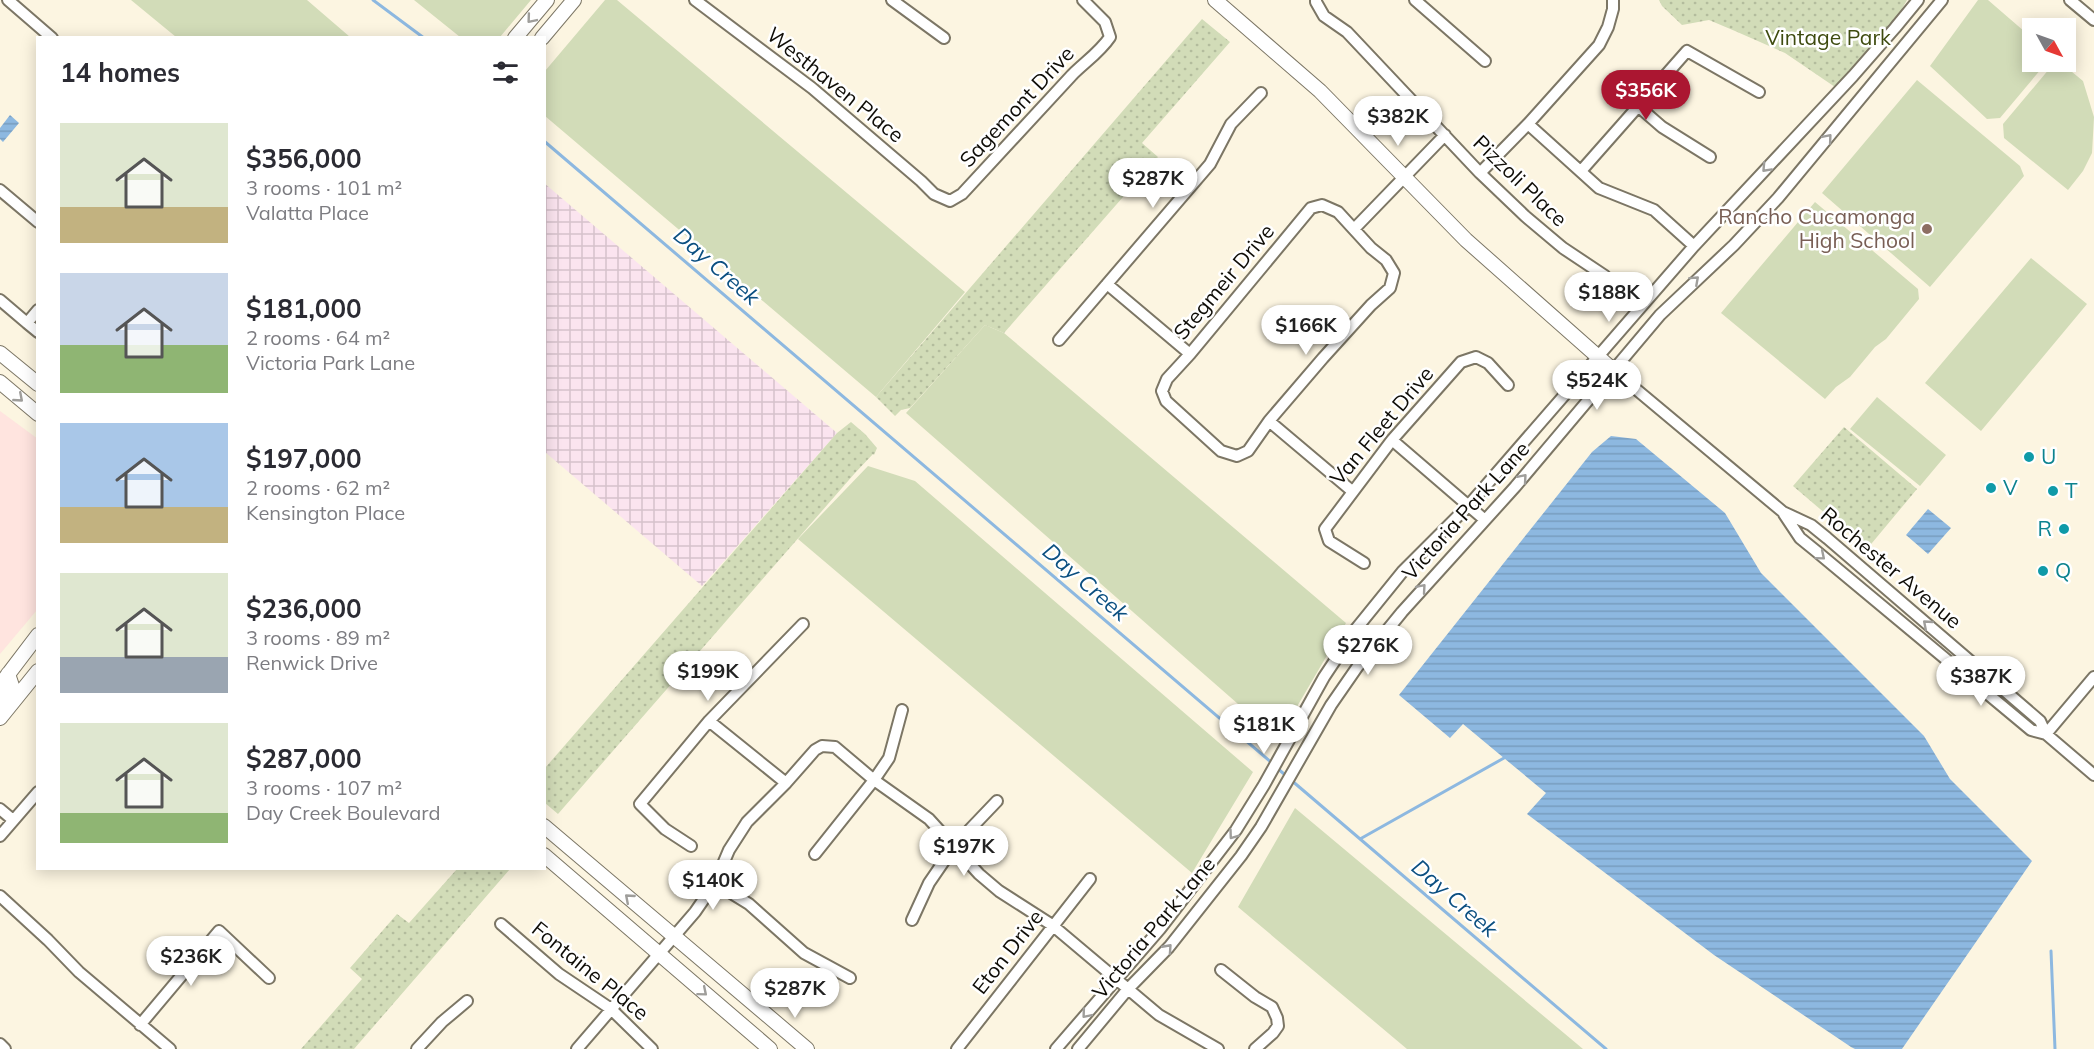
<!DOCTYPE html>
<meta charset="utf-8">
<style>
body{margin:0;font-family:Mulish,sans-serif;background:#f7f7f7;color:#2b2b33;height:100vh;display:flex;flex-direction:column;font-size:22px;white-space:nowrap}
*{box-sizing:border-box;margin:0}
p{font-size:20px;color:#7c7c81}
.icon{flex:none;width:33px;height:33px;fill:none;stroke:currentColor;stroke-width:2;stroke-linecap:round;stroke-linejoin:round}
.map{position:relative;flex:1;overflow:hidden}
.sheet{position:absolute;left:36px;top:36px;width:510px;height:834px;display:flex;flex-direction:column;background:#fff;border-radius:0px;box-shadow:0 3px 15px #0003}
.sheet>*{flex:none}
.needle{width:39px;rotate:130deg}
.tools{position:absolute;left:2022px;top:18px;display:grid;gap:12px}
.tools a{display:grid;place-items:center;width:54px;height:54px;border-radius:0px;background:#fff;box-shadow:0 3px 15px #0003;font-size:30px}
.price{position:absolute;translate:-50% -51px;padding:0 14px;border-radius:21px;background:#fff;color:#222;font-size:20px;line-height:39px;filter:drop-shadow(0 2px 3px #0008)}
.price::after{content:'';position:absolute;left:50%;top:36px;width:18px;height:14px;margin-left:-9px;background:inherit;clip-path:polygon(0 0,100% 0,50% 100%)}
.price.active{background:#ab1631;color:#fff}
ul{padding:0;list-style:none}
li{display:flex;align-items:center;gap:18px;height:150px;padding:0 24px}
li span{display:grid;place-items:center;flex:none;width:168px;height:120px;border-radius:0px;color:#555}
li>.icon{margin-inline-start:auto}
span .icon{width:72px;height:72px;fill:#fffc;stroke-width:1}
li b{font-size:26px}
h2{display:flex;justify-content:space-between;align-items:center;height:72px;padding:0 24px;font-size:26px}
.map>svg:first-child{display:block}
.commercial{fill:#ffe4df}
.industrial{fill:url(#industrial-grid)}
.grass{fill:#d2dcb8}
.park{fill:url(#park-dots)}
.water{fill:url(#water-rules)}
.lines{fill:none;stroke-linecap:round;stroke-linejoin:round}
.stream{stroke:#8db8e0;stroke-width:3}
.minor-casing{stroke:#7c7665;stroke-width:14}
.major-casing{stroke:#7c7665;stroke-width:16}
.minor{stroke:#fff;stroke-width:10}
.major{stroke:#fff;stroke-width:14}
.oneway{stroke:#9f9e9b}
.education-dot{fill:#8d6e63;stroke:#fff;stroke-width:2}
.culture-dot{fill:#0f9aa8;stroke:#fff;stroke-width:2}
.labels{text-anchor:middle;stroke-width:5;stroke-linejoin:round;paint-order:stroke}
.park-label{font-size:21px;fill:#3e4b0f;stroke:#fff}
.street-label{font-size:21px;fill:#0e0c06;stroke:#fff}
.education-label{font-size:21px;fill:#785e54;stroke:#fff;text-anchor:end}
.culture-label{font-size:21px;fill:#0d838f;stroke:#fff;text-anchor:start}
.water-label{font-size:22px;font-style:italic;fill:#0b4f80;stroke:#fff}
</style>
<div class="map">
<svg width="2094" height="1049" viewBox="0 0 2094 1049">
<defs>
<pattern id="industrial-grid" width="8" height="8" patternUnits="userSpaceOnUse" patternTransform="scale(1.5)"><rect width="8" height="8" fill="#fbe4ef"/><path d="M0 4h8M4 0v8" fill="none" stroke="#d6c2cb"/></pattern>
<pattern id="park-dots" width="8" height="8" patternUnits="userSpaceOnUse" patternTransform="scale(1.5)"><rect width="8" height="8" fill="#d2dcb8"/><path d="M2 2h.1M6 6h.1" fill="none" stroke="#b3bc9d" stroke-width="1.8" stroke-linecap="round"/></pattern>
<pattern id="water-rules" width="6" height="5" patternUnits="userSpaceOnUse" patternTransform="scale(1.5)"><rect width="6" height="5" fill="#8db8e0"/><path d="M0 2.5h6" fill="none" stroke="#789dbf"/></pattern>
</defs>
<rect width="100%" height="100%" fill="#fcf5e1"/>
<!-- commercial -->
<path class="commercial" d="M0,411L38,439L37,610L0,654Z"/>
<!-- industrial -->
<path class="industrial" d="M544,183L837,433L702,586L545,452Z"/>
<!-- grass -->
<path class="grass" d="M131,0H307L350,37H176Z
M414,0H531L500,37H460Z
M605,0H617L965,292L876,397L545,116V71Z
M1978,0H1988L2032,38V62H2047L2000,118L1987,119L1930,66Z
M2055,62H2060L2083,81L2094,117L2092,153L2083,171L2068,190L2004,138L2003,124Z
M1917,80L2020,166L2024,176L1930,287L1822,193Z
M1815,202L1918,289L1919,299L1886,339L1875,347L1850,377L1836,387L1825,399L1721,313Z
M2031,258L2087,304L1981,431L1925,383Z
M985,325L1004,333L1346,623L1278,739L906,413Z
M1877,397L1946,455L1920,486L1850,429Z
M868,466L915,481L1253,772L1192,873L798,539Z
M1295,808L1583,1049H1407L1238,907Z"/>
<!-- park -->
<path class="park" d="M1659,0H1907L1898,16L1835,87L1785,53L1735,31L1709,20L1682,25L1662,6Z
M1202,19L1230,42L1142,143L1158,157L1004,333L985,325L910,408L901,410L895,416L876,397Z
M851,422L865,434L877,448L874,455L873,454L855,473L558,814L545,803V768L837,433Z
M1844,427L1917,489L1867,549L1793,486Z
M457,869H510L354,1049H301L362,979L350,968L397,914L409,923Z"/>
<!-- water -->
<path class="water" d="M10,115L19,123L3,142L0,139V128Z
M1611,436L1636,439L1725,513L1761,573L1924,736L1950,779L2032,861L1902,1049H1855L1851,1047L1714,955L1527,814L1546,793L1463,724L1450,738L1399,695L1592,452Z
M1928,509L1951,528L1928,554L1906,535Z"/>
<g class="lines">
<!-- stream -->
<path class="stream" d="M373,0L424,38
M544,141L1272,763
M1277,768L1606,1049
M1360,839L1504,758
M2051,951L2055,1049"/>
<defs>
<path id="minor" d="M8,0L52,38
M695,0L812,88L921,181L934,194L950,201L962,194L1072,75C1085,62 1100,52 1110,37L1105,22L1083,0
M892,0L944,38
M1316,0V2L1324,16L1347,32L1480,173L1525,216L1563,248L1605,276
M1415,0L1485,61
M2070,0L2094,20
M1639,107L1662,127L1710,157
M1528,124L1599,188L1654,210L1694,246
M1581,171L1687,51L1759,92
M1480,173L1528,124L1599,45L1608,27L1613,9V0
M0,190L38,222
M1322,205L1338,212L1371,248L1386,260L1394,273L1390,288L1371,305L1323,358L1269,421L1248,451L1237,456L1221,451L1166,401L1162,391L1167,379L1190,354L1311,208Z
M1354,229L1445,135
M1107,284L1190,354
M0,300L27,323L38,310
M27,323L38,332
M1059,340L1210,164L1231,124L1261,93
M1613,370L1783,512L1811,525L1827,538L2040,721L2046,734L2094,775
M1269,421L1352,491
M1392,440L1485,520
M1784,514L1800,538L1816,551L2031,730L2046,734
M1364,563L1329,541L1325,529L1392,440L1461,362L1476,357L1488,363L1508,385
M709,721L786,783
M2046,734L2094,677
M0,809L13,820
M0,836L38,792
M691,846L665,829L640,804L709,721L803,624
M815,854L874,780L889,758L902,710
M715,883L749,904L804,953L850,978
M0,896L48,940L79,972L170,1049
M912,920L929,883L955,845L997,801
M501,924L559,974L611,1009L652,1049
M1221,970L1255,997L1272,1007L1277,1018L1278,1026L1273,1033L1255,1049
M140,1025L219,931L269,978
M0,1044L5,1049
M417,1049L442,1022L467,1001
M577,1049L695,912L715,883L729,850L747,822L786,783L815,750L822,746L835,747L874,780L929,819L979,874L999,891L1052,925L1159,1015L1218,1049
M957,1049L1090,879
M1056,1049L1160,929L1236,830L1264,785L1324,677L1356,629L1403,571L1468,506L1694,246L1853,76L1895,28L1918,0
M1078,1049L1128,989L1169,947L1241,856L1261,827L1331,705L1358,666L1402,612L1515,487L1660,315L1734,245L1778,198L1942,0"/>
<path id="major" d="M1215,0L1320,91L1466,240L1613,370
M515,38L547,0
M542,38L574,0
M0,353L38,384
M0,382L38,414
M0,685L38,635
M0,701L12,686L8,674
M0,718L38,671
M544,826L807,1049
M544,855L770,1049"/>
</defs>
<!-- minor casing -->
<use href="#minor" class="minor-casing"/>
<!-- major casing -->
<use href="#major" class="major-casing"/>
<!-- minor -->
<use href="#minor" class="minor"/>
<!-- major -->
<use href="#major" class="major"/>
</g>
<!-- one-way arrows -->
<defs><path id="oneway-chevron" d="M-2-3.5L2.5 0L-2 3.5" fill="none" stroke-width="1.6" stroke-linecap="round" stroke-linejoin="round" transform="scale(1.5)"/></defs>
<g class="oneway">
<use href="#oneway-chevron" transform="translate(531 19) rotate(130)"/>
<use href="#oneway-chevron" transform="translate(1828 138) rotate(-50)"/>
<use href="#oneway-chevron" transform="translate(1766 168) rotate(133)"/>
<use href="#oneway-chevron" transform="translate(1695 280) rotate(-42)"/>
<use href="#oneway-chevron" transform="translate(19 398) rotate(41)"/>
<use href="#oneway-chevron" transform="translate(1523 478) rotate(-49)"/>
<use href="#oneway-chevron" transform="translate(1821 556) rotate(40)"/>
<use href="#oneway-chevron" transform="translate(1422 588) rotate(-49)"/>
<use href="#oneway-chevron" transform="translate(1927 624) rotate(-139)"/>
<use href="#oneway-chevron" transform="translate(1233 835) rotate(126)"/>
<use href="#oneway-chevron" transform="translate(629 898) rotate(-139)"/>
<use href="#oneway-chevron" transform="translate(1168 948) rotate(-48)"/>
<use href="#oneway-chevron" transform="translate(703 992) rotate(40)"/>
<use href="#oneway-chevron" transform="translate(1086 1014) rotate(130)"/>
</g>
<!-- markers -->
<circle class="education-dot" cx="1927" cy="229" r="6"/>
<g class="culture-dot">
<circle cx="2029" cy="457" r="6"/>
<circle cx="1991" cy="488" r="6"/>
<circle cx="2053" cy="491" r="6"/>
<circle cx="2064" cy="529" r="6"/>
<circle cx="2043" cy="571" r="6"/>
</g>
<g class="labels">
<!-- park labels -->
<g class="park-label">
<text x="1828" y="45">Vintage Park</text>
</g>
<!-- street labels -->
<g class="street-label">
<text transform="translate(835 85) rotate(39)" y="7">Westhaven Place</text>
<text transform="translate(1017 107) rotate(-47)" y="7">Sagemont Drive</text>
<text transform="translate(1520 181) rotate(44)" y="7">Pizzoli Place</text>
<text transform="translate(1224 282) rotate(-50)" y="7">Stegmeir Drive</text>
<text transform="translate(1382 426) rotate(-50)" y="7">Van Fleet Drive</text>
<text transform="translate(1466 511) rotate(-48)" y="7">Victoria Park Lane</text>
<text transform="translate(1891 568) rotate(40)" y="7">Rochester Avenue</text>
<text transform="translate(1154 928) rotate(-50)" y="7">Victoria Park Lane</text>
<text transform="translate(1008 952) rotate(-52)" y="7">Eton Drive</text>
<text transform="translate(590 971) rotate(39)" y="7">Fontaine Place</text>
</g>
<!-- education labels -->
<g class="education-label">
<text x="1915" y="224">Rancho Cucamonga<tspan x="1915" dy="24">High School</tspan></text>
</g>
<!-- culture labels -->
<g class="culture-label">
<text x="2041" y="464">U</text>
<text x="2003" y="495">V</text>
<text x="2065" y="498">T</text>
<text x="2052" y="536" text-anchor="end">R</text>
<text x="2055" y="578">Q</text>
</g>
<!-- water labels -->
<g class="water-label">
<text transform="translate(717 266) rotate(41)" y="8">Day Creek</text>
<text transform="translate(1086 582) rotate(41)" y="8">Day Creek</text>
<text transform="translate(1455 898) rotate(41)" y="8">Day Creek</text>
</g>
</g>
</svg>
<div class="tools">
<a><svg class="needle" viewBox="-14 -14 28 28"><path d="M0-13l5 13h-10z" fill="#e53935"/><path d="M0 13l5-13h-10z" fill="#7c7c81"/></svg></a>
</div>
<b class="price active" style="left:1646px;top:121px">$356K</b>
<b class="price" style="left:1398px;top:147px">$382K</b>
<b class="price" style="left:1153px;top:209px">$287K</b>
<b class="price" style="left:1609px;top:323px">$188K</b>
<b class="price" style="left:1306px;top:356px">$166K</b>
<b class="price" style="left:1597px;top:411px">$524K</b>
<b class="price" style="left:1368px;top:676px">$276K</b>
<b class="price" style="left:708px;top:702px">$199K</b>
<b class="price" style="left:1981px;top:707px">$387K</b>
<b class="price" style="left:1264px;top:755px">$181K</b>
<b class="price" style="left:964px;top:877px">$197K</b>
<b class="price" style="left:713px;top:911px">$140K</b>
<b class="price" style="left:191px;top:987px">$236K</b>
<b class="price" style="left:795px;top:1019px">$287K</b>
<section class="sheet">
<h2>14 homes<svg class="icon" aria-label="filters" viewBox="0 0 24 24"><path d="M4 7h16M4 17h16"/><circle cx="9" cy="7" r="2"/><circle cx="15" cy="17" r="2"/></svg></h2>
<ul>
<li><span style="background:linear-gradient(#dfe7d0 70%,#c2b280 0)"><svg class="icon" aria-label="home" viewBox="0 0 24 24"><path d="M3 11l9-7 9 7M6 9v11h12V9"/></svg></span><div><b>$356,000</b><p>3 rooms · 101 m²</p><p>Valatta Place</p></div></li>
<li><span style="background:linear-gradient(#c9d6e8 60%,#8fb573 0)"><svg class="icon" aria-label="home" viewBox="0 0 24 24"><path d="M3 11l9-7 9 7M6 9v11h12V9"/></svg></span><div><b>$181,000</b><p>2 rooms · 64 m²</p><p>Victoria Park Lane</p></div></li>
<li><span style="background:linear-gradient(#a9c7e8 70%,#c2b280 0)"><svg class="icon" aria-label="home" viewBox="0 0 24 24"><path d="M3 11l9-7 9 7M6 9v11h12V9"/></svg></span><div><b>$197,000</b><p>2 rooms · 62 m²</p><p>Kensington Place</p></div></li>
<li><span style="background:linear-gradient(#dfe7d0 70%,#9aa5b1 0)"><svg class="icon" aria-label="home" viewBox="0 0 24 24"><path d="M3 11l9-7 9 7M6 9v11h12V9"/></svg></span><div><b>$236,000</b><p>3 rooms · 89 m²</p><p>Renwick Drive</p></div></li>
<li><span style="background:linear-gradient(#dfe7d0 75%,#8fb573 0)"><svg class="icon" aria-label="home" viewBox="0 0 24 24"><path d="M3 11l9-7 9 7M6 9v11h12V9"/></svg></span><div><b>$287,000</b><p>3 rooms · 107 m²</p><p>Day Creek Boulevard</p></div></li>
</ul>
</section>
</div>
